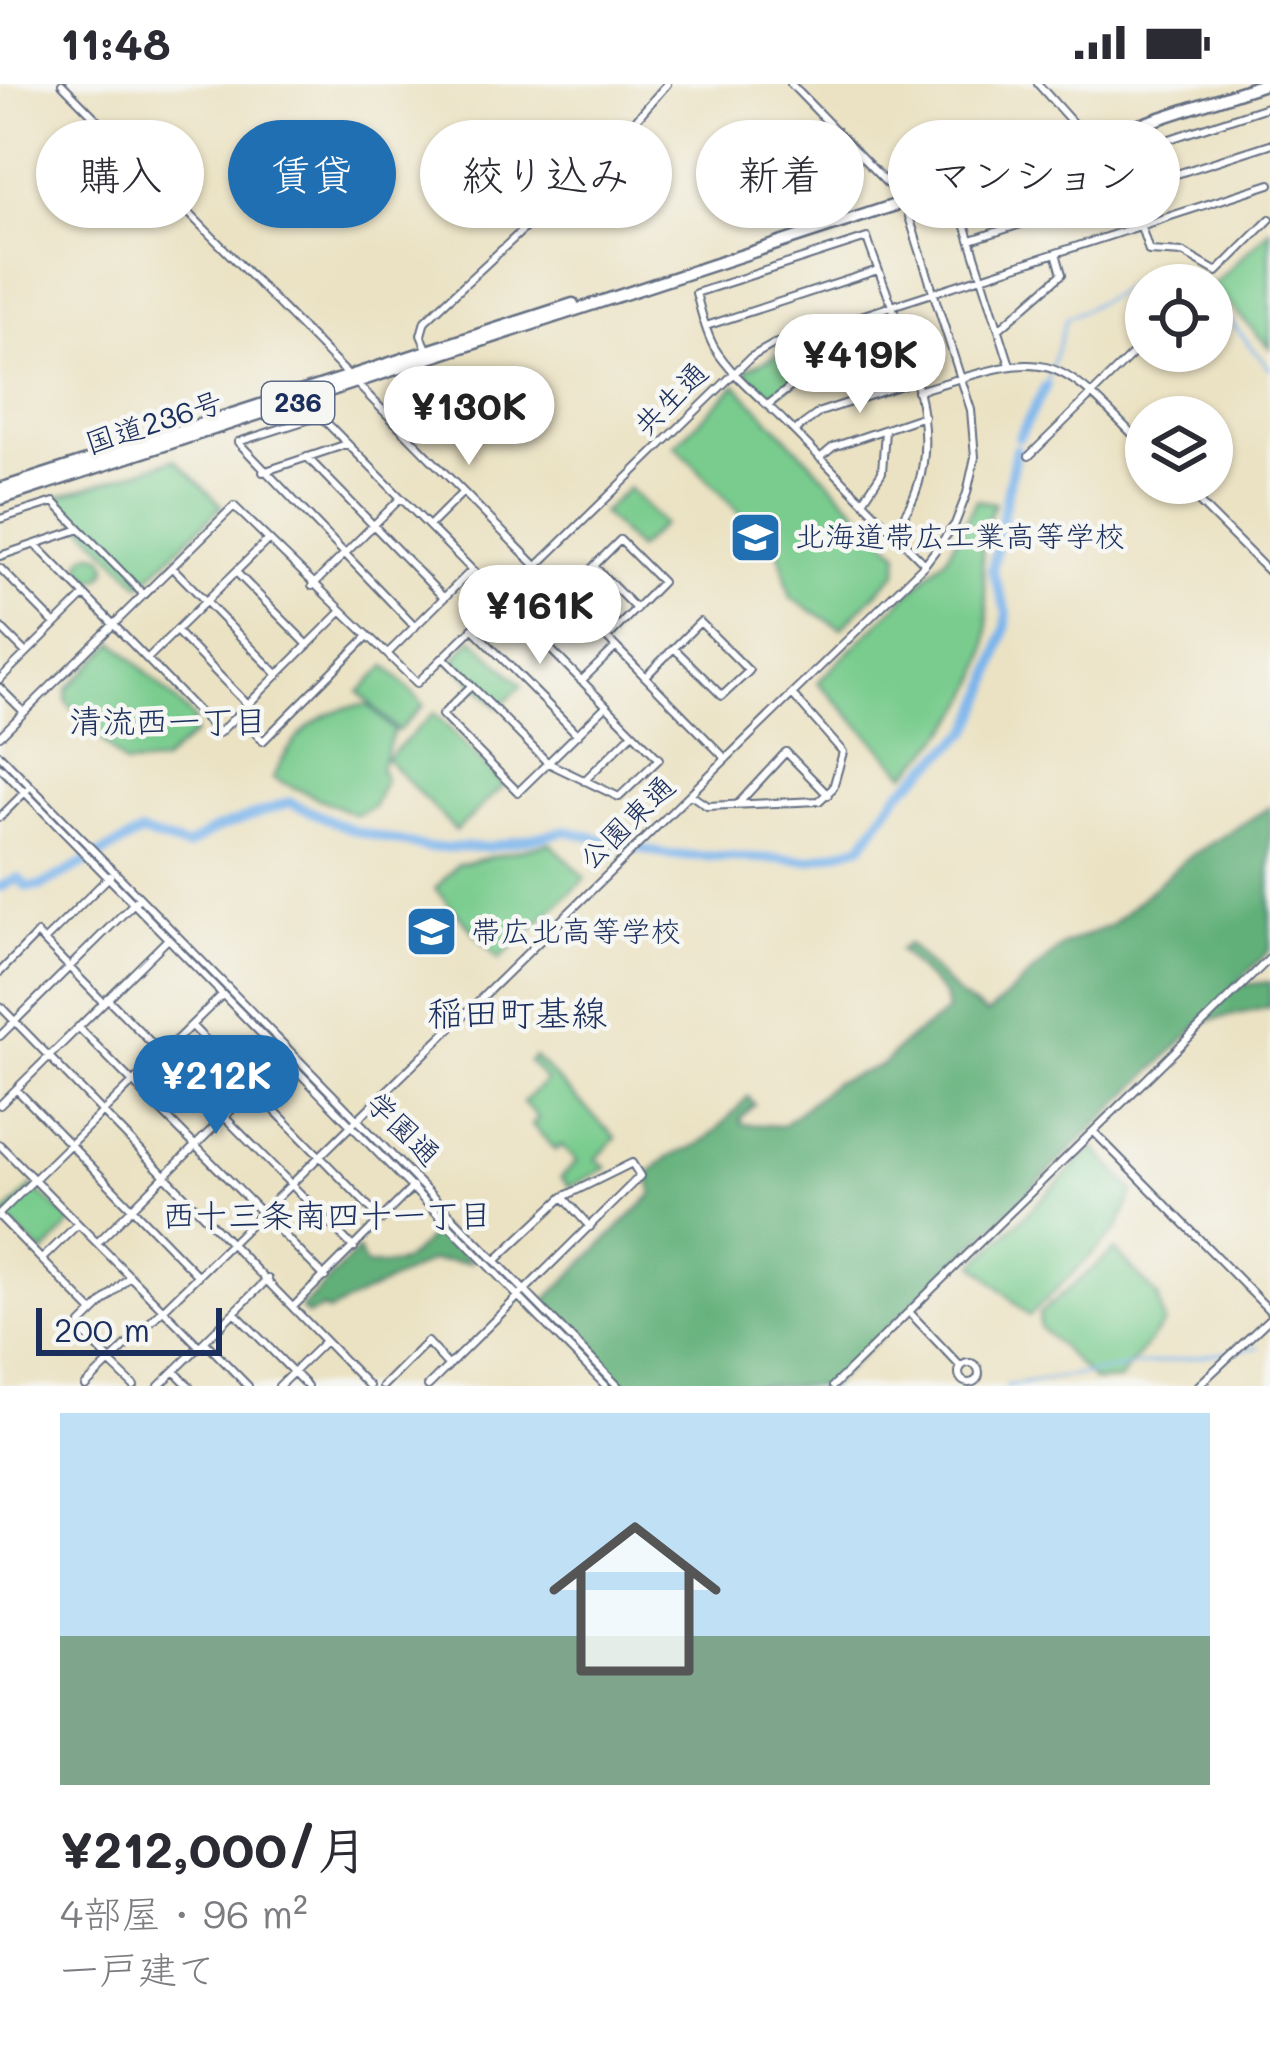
<!DOCTYPE html>
<html lang="ja">
<meta charset="utf-8">
<style>
body{margin:0;font-family:Mali,"Klee One",sans-serif;background:#f2f2f3;color:#2b2b33;height:100vh;display:flex;flex-direction:column;font-size:45px;white-space:nowrap}
*{box-sizing:border-box;margin:0}
p{font-size:39px;color:#7c7c81}
.icon{flex:none;width:66px;height:66px;fill:none;stroke:currentColor;stroke-width:2;stroke-linecap:round;stroke-linejoin:round}
.map{position:relative;height:1302px;overflow:hidden}
.drawer{display:flex;flex-direction:column;background:#fff;flex:1}
.drawer>*{flex:none}
.top-card{position:absolute;left:36px;top:36px;width:1200px;height:108px;display:flex;gap:24px}
.controls{position:absolute;left:1125px;top:180px;display:grid;gap:24px}
.controls a{display:grid;place-items:center;width:108px;height:108px;border-radius:50%;background:#fff;box-shadow:0 3px 9px #0004;font-size:60px}
.scale{position:absolute;left:36px;bottom:30px;width:186px;box-sizing:border-box;padding-left:12px;border:6px solid #1b2f5e;border-top:0;font-size:33px;line-height:42px;white-space:nowrap;color:#1b2f5e;-webkit-text-stroke:9px #f6f6f2;paint-order:stroke}
.price{position:absolute;translate:-50% -102px;padding:0 27px;border-radius:42px;background:#fff;color:#222;font-size:39px;line-height:78px;filter:drop-shadow(0 3px 6px #0008)}
.price::after{content:'';position:absolute;left:50%;top:72px;width:36px;height:27px;margin-left:-18px;background:inherit;clip-path:polygon(0 0,100% 0,50% 100%)}
.price.current{background:#1f6fb2;color:#fff}
ul{padding:0;list-style:none}
li{display:grid;align-content:center;gap:24px;height:636px;padding:0 60px}
li+li{border-top:3px solid #e1e1e2}
li span{display:grid;place-items:center;height:372px;border-radius:0px;color:#555}
li>.icon{margin-inline-start:auto}
span .icon{width:216px;height:216px;fill:#fffc;stroke-width:1}
li b{font-size:51px}
.pill{padding:0 42px;border-radius:54px;background:#fff;box-shadow:0 3px 9px #0004;font-size:42px;line-height:108px}
.pill.current{background:#1f6fb2;color:#fff}
.status{display:flex;justify-content:space-between;align-items:center;height:84px;padding:0 60px;background:#fff;direction:ltr}
.status svg{height:33px;fill:currentColor}
.map>svg:first-child{display:block}
.green{fill:#79cc8e;stroke:#4a7e76;stroke-width:3}
.forest{fill:#62b079;stroke:#3e706c;stroke-width:3}
.lines{fill:none;stroke-linecap:round;stroke-linejoin:round}
.stream{stroke:#7bb5ec;stroke-width:3}
.river{stroke:#7bb5ec;stroke-width:10}
.minor-casing{stroke:#646e81;stroke-width:10}
.highway-casing{stroke:#646e81;stroke-width:15}
.minor{stroke:#fff;stroke-width:6}
.highway{stroke:#fff;stroke-width:10}
.labels{text-anchor:middle;stroke-width:9;stroke-linejoin:round;paint-order:stroke}
.shield{fill:#f6f6f2;stroke:#5d6b8a;stroke-width:3}
.shield-label{font-size:27px;font-weight:bold;fill:#1b2f5e}
.street-label{font-size:30px;fill:#1b2f5e;stroke:#f6f6f2}
.poi-label{font-size:30px;fill:#1b2f5e;stroke:#f6f6f2;text-anchor:start}
.neighbourhood-label{font-size:33px;fill:#1b2f5e;stroke:#f6f6f2}
.quarter-label{font-size:36px;fill:#1b2f5e;stroke:#f6f6f2}
</style>
<div class="status"><b>11:48</b><svg viewBox="0 0 49 12"><path d="M0 12V9h3v3zM5 12V6h3v6zM10 12V3h3v9zM15 12V0h3v12zM26 1h20v11H26zM47 4h2v5h-2z"/></svg></div>
<div class="map">
<svg width="1270" height="1302" viewBox="0 0 1270 1302">
<rect width="100%" height="100%" fill="#f6f6f2"/>
<filter id="ink" filterUnits="userSpaceOnUse"><feTurbulence type="fractalNoise" baseFrequency=".00833" numOctaves="2"/><feDisplacementMap in="SourceGraphic" scale="24" xChannelSelector="R" yChannelSelector="G"/><feConvolveMatrix kernelMatrix="1 2 1 2 8 2 1 2 1" color-interpolation-filters="sRGB"/></filter>
<filter id="wash" filterUnits="userSpaceOnUse"><feTurbulence type="fractalNoise" baseFrequency=".004" numOctaves="4" result="noise"/><feDisplacementMap in="SourceGraphic" scale="48" xChannelSelector="R" yChannelSelector="G"/><feGaussianBlur stdDeviation="2.7" result="paint"/><feColorMatrix in="noise" values="0 0 0 0 0 0 0 0 0 0 0 0 0 0 0 0 0 1.4 0 .05"/><feComposite in="paint" operator="in"/></filter>
<g filter="url(#wash)">
<rect width="100%" height="100%" fill="#ebe2c3"/>
<!-- green -->
<path class="green" d="M1270,145V264L1212,202Z
M808,257L818,284L773,311L747,291V285Z
M736,301L899,469L897,488L841,544L791,514L780,471L675,361Z
M175,375L222,422L141,501L55,414Z
M628,404L663,440L637,465L602,429Z
M976,416L995,419C972,468 986,488 988,538C990,604 950,648 906,690L818,598L947,472Z
M81 482a13 13 0 1 1 26 0a13 13 0 1 1-26 0Z
M472,554L522,601L499,624L453,578Z
M115,558L194,635V651L161,679L125,681L66,617L67,605Z
M386,582L424,621L398,647L359,608Z
M368,621L394,647L380,684L385,696L373,723L356,731L273,694C292,652 321,622 368,621Z
M434,629L504,701L456,747L386,675Z
M550,759L586,794L499,875L435,805L457,781Z
M534,973L616,1054L596,1075L607,1084L570,1103L561,1093L577,1077L561,1061L556,1066L532,1041L538,1034L523,1018L546,997L529,978Z
M1094,1064L1134,1107L1118,1145L1029,1232L975,1180Z
M32,1102L72,1138L44,1170L3,1133Z
M1115,1166L1158,1213L1164,1239L1119,1296L1095,1297L1040,1243L1039,1230Z"/>
<!-- forest -->
<path class="forest" d="M1270,723V866L1234,902L1270,898V923L1202,938L830,1302H623L542,1220L653,1110L648,1092C670,1065 684,1071 705,1056C721,1044 734,1027 748,1013L754,1020L740,1035L742,1040L782,1042L835,998L883,981L901,961L947,928L944,911L899,866L908,860L960,913L987,930L1063,861L1111,841L1186,775Z
M441,1144L471,1178L431,1177L328,1228L324,1224L307,1231L301,1225L358,1166L366,1181C416,1183 404,1171 441,1144Z"/>
<g class="lines">
<!-- stream -->
<path class="stream" d="M1212,215L1270,285
M1046,302L1066,235L1129,202L1184,191L1198,201
M1006,1302L1259,1263"/>
<!-- river -->
<path class="river" d="M1019,353L1046,302
M0,803L18,794L27,803L41,802L141,749L187,763L213,746L289,718L355,747L428,764L488,763L567,747L669,771L810,776L862,761L898,710L970,646L986,611L1006,542L1007,528L992,486L1016,365"/>
</g>
</g>
<g filter="url(#ink)">
<g class="lines">
<defs>
<path id="minor" d="M62,0L726,675
M1038,0L1087,55
M1118,73L1149,167L1184,169L1217,188L1270,135
M971,156L1270,60
M706,242L878,186
M999,245L1062,190L1056,169
M428,267L421,251L425,237L614,61L667,0
M1009,278L960,124L1270,22
M917,307C1050,268 1047,262 1146,364
M769,320L798,297L902,262
M794,347L820,328L914,297
M1029,372L1146,257
M307,373L444,514
M820,374L833,363L924,332
M263,388L347,360
M1180,399L1270,489
M863,417L882,388L885,346
M0,435L54,418L144,511
M429,442L463,408
M892,447C965,367 896,242 867,154L696,209C701,227 705,247 714,263C731,291 762,315 785,338C832,385 878,433 925,480
M36,461L219,649L340,529
M0,472L80,445
M172,483L278,591
M0,484L55,540
M236,488L308,561
M312,502L401,414
M0,543L26,569
M415,543L238,358L320,332L659,675L619,713L548,679L443,573
M472,544L578,651
M176,547L248,621
M607,554L662,498L620,456L594,482L636,525
M387,570L472,486
M147,575L268,456
M645,593L700,538L749,587L722,612L674,564
M0,595L83,513
M581,597L616,563
M471,602L442,631L518,708L606,622
M0,604L24,628
M238,631L263,657L368,552
M0,652L234,422L417,599L751,273L774,260L1270,100
M0,671L618,1302
M0,683L606,1302
M584,697L633,649
M691,711L707,722L819,717L833,704L843,668L793,611
M737,721L786,668L828,711
M0,733L27,706
M44,857L110,792
M0,888L37,850L103,918
M107,914L354,1164
M0,922L369,1302
M192,942L382,1136
M78,943L325,1193
M0,952L137,816
M16,1005L198,1192
M0,1021L168,855
M1095,1049L1270,1227
M0,1061L200,1263
M563,1113L590,1143
M0,1129L222,911
M0,1133L93,1228
M97,1159L285,973
M42,1175L78,1140
M293,1223L413,1103
M235,1229L307,1302
M911,1230L961,1283
M205,1258L248,1302
M111,1278L80,1245L81,1240L130,1192
M110,1279L134,1302
M959 1289a10 10 0 1 1 20 0a10 10 0 1 1-20 0Z
M175,1288L189,1302
M85,1302L925,480L955,440L967,409L975,373L971,326L904,117L791,0
M159,1302L268,1195
M279,1302L324,1258
M383,1302L427,1258L448,1281
M428,1302L640,1092L632,1079L563,1113L495,1177
M833,1302L1270,874
M1198,1302L1270,1234"/>
<path id="highway" d="M0,405L573,220
M0,415L1264,0"/>
</defs>
<!-- minor casing -->
<use href="#minor" class="minor-casing"/>
<!-- highway casing -->
<use href="#highway" class="highway-casing"/>
<!-- minor -->
<use href="#minor" class="minor"/>
<!-- highway -->
<use href="#highway" class="highway"/>
</g>
</g>
<!-- icons -->
<defs>
<symbol id="school-square" viewBox="-11 -11 22 22"><rect x="-9" y="-9" width="18" height="18" rx="4" fill="#1f6fb2" stroke="#f6f6f2"/><path d="M0-5L7-2L0 1L-7-2ZM-4 1L0 2.5L4 1V4Q0 6-4 4Z" fill="#fff"/></symbol>
</defs>
<g fill-rule="evenodd">
<use href="#school-square" x="726" y="424" width="59" height="59"/>
<use href="#school-square" x="402" y="818" width="59" height="59"/>
</g>
<g class="labels">
<!-- shield labels -->
<rect class="shield" x="262" y="298" width="72" height="42" rx="9"/>
<g class="shield-label">
<text x="298" y="328">236</text>
</g>
<!-- street labels -->
<g class="street-label">
<text transform="translate(671 315) rotate(-45)" y="10">共生通</text>
<text transform="translate(154 339) rotate(-18)" y="10">国道236号</text>
<text transform="translate(627 739) rotate(-44)" y="10">公園東通</text>
<text transform="translate(403 1045) rotate(45)" y="10">学園通</text>
</g>
<!-- poi labels -->
<g class="poi-label">
<text x="795" y="463">北海道帯広工業高等学校</text>
<text x="471" y="858">帯広北高等学校</text>
</g>
<!-- neighbourhood labels -->
<g class="neighbourhood-label">
<text x="168" y="649">清流西一丁目</text>
<text x="327" y="1143">西十三条南四十一丁目</text>
</g>
<!-- quarter labels -->
<g class="quarter-label">
<text x="517" y="942">稲田町基線</text>
</g>
</g>
</svg>
<div class="controls">
<a><svg class="icon" aria-label="locate" viewBox="0 0 24 24"><circle cx="12" cy="12" r="6"/><path d="M12 2v4M12 18v4M2 12h4M18 12h4"/></svg></a>
<a><svg class="icon" aria-label="layers" viewBox="0 0 24 24"><path d="M12 4l9 5-9 5-9-5zM3 14l9 5 9-5"/></svg></a>
</div>
<div class="scale">200 m</div>
<b class="price" style="left:860px;top:332px">¥419K</b>
<b class="price" style="left:469px;top:384px">¥130K</b>
<b class="price" style="left:540px;top:583px">¥161K</b>
<b class="price current" style="left:216px;top:1053px">¥212K</b>
<div class="top-card">
<a class="pill">購入</a>
<a class="pill current">賃貸</a>
<a class="pill">絞り込み</a>
<a class="pill">新着</a>
<a class="pill">マンション</a>
</div>
</div>
<section class="drawer">
<ul>
<li><span style="background:linear-gradient(#bfe0f5 60%,#7fa58c 0)"><svg class="icon" aria-label="home" viewBox="0 0 24 24"><path d="M3 11l9-7 9 7M6 9v11h12V9"/></svg></span><div><b>¥212,000/月</b><p>4部屋 · 96 m²</p><p>一戸建て</p></div></li>
</ul>
</section>
